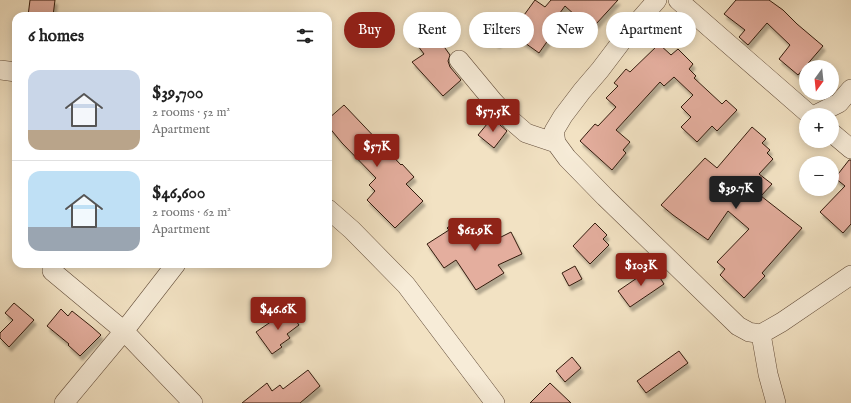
<!DOCTYPE html>
<meta charset="utf-8">
<style>
body{margin:0;font-family:"IM FELL English",serif;background:#f2f2f2;color:#222;height:100vh;display:flex;flex-direction:column;font-size:15px;white-space:nowrap}
*{box-sizing:border-box;margin:0}
p{font-size:13px;color:#767676}
.icon{flex:none;width:22px;height:22px;fill:none;stroke:currentColor;stroke-width:2;stroke-linecap:round;stroke-linejoin:round}
.map{position:relative;flex:1;overflow:hidden}
.sheet{position:absolute;left:12px;top:12px;width:320px;height:256px;display:flex;flex-direction:column;background:#fff;border-radius:12px;box-shadow:0 2px 10px #0003}
.sheet>*{flex:none}
.hud{position:absolute;left:344px;top:12px;width:380px;height:36px;display:flex;gap:8px}
.needle{width:26px;rotate:195deg}
.tools{position:absolute;left:799px;top:60px;display:grid;gap:8px}
.tools a{display:grid;place-items:center;width:40px;height:40px;border-radius:50%;background:#fff;box-shadow:0 2px 10px #0003;font-size:20px}
.price{position:absolute;translate:-50% -34px;padding:0 9px;border-radius:4px;background:#8f2418;color:#fff;font-size:13px;line-height:26px;filter:drop-shadow(0 1px 2px #0008)}
.price::after{content:'';position:absolute;left:50%;top:24px;width:12px;height:9px;margin-left:-6px;background:inherit;clip-path:polygon(0 0,100% 0,50% 100%)}
.price.on{background:#222;color:#fff}
ul{padding:0;list-style:none}
li{display:flex;align-items:center;gap:12px;height:100px;padding:0 16px}
li+li{border-top:1px solid #e0e0e0}
li span{display:grid;place-items:center;flex:none;width:112px;height:80px;border-radius:12px;color:#555}
li>.icon{margin-inline-start:auto}
span .icon{width:48px;height:48px;fill:#fffc;stroke-width:1}
li b{font-size:17px}
h2{display:flex;justify-content:space-between;align-items:center;height:48px;padding:0 16px;font-size:17px}
.chip{padding:0 14px;border-radius:18px;background:#fff;box-shadow:0 2px 10px #0003;font-size:14px;line-height:36px}
.chip.on{background:#8f2418;color:#fff}
.map>svg:first-child{display:block}
.building{fill:#e4ae9e;stroke:#331b0d;filter:url(#shadow)}
.lines{fill:none;stroke-linecap:round;stroke-linejoin:round}
.minor-casing{stroke:#634d3a;stroke-width:20}
.minor{stroke:#f7ecd8;stroke-width:19}
</style>
<div class="map">
<svg width="851" height="403" viewBox="0 0 851 403">
<defs>
<filter id="shadow"><feDropShadow dx="2.5" dy="4.5" stdDeviation="1" flood-color="#0004"/></filter>
</defs>
<rect width="100%" height="100%" fill="#f2e2c3"/>
<filter id="stains"><feTurbulence type="fractalNoise" baseFrequency=".005" numOctaves="4"/><feColorMatrix values="0 0 0 0 .2 0 0 0 0 .09 0 0 0 0 .02 0 0 0 .5 -.17"/></filter>
<radialGradient id="worn" r=".72"><stop offset=".6" stop-color="#630" stop-opacity="0"/><stop offset="1" stop-color="#630" stop-opacity=".3"/></radialGradient>
<!-- building -->
<path class="building" d="M30,0H55L53,16H28Z
M535,0L545,7L551,0H618L596,24L592,21L587,26L565,6L546,32L551,36L539,53L511,33Z
M736,0H769L783,10L797,24L823,46L798,75L779,59L790,45L767,23L748,45L739,37L745,30L724,14Z
M494,14L510,33L497,44L480,26Z
M432,30L450,55L448,61L450,67L461,80L443,96L412,62L424,54L415,42Z
M659,44L671,55L678,49L693,64L689,69L696,76L694,78L722,104L726,100L737,110L717,131L712,126L697,142L681,127L691,117L681,107L693,95L674,77L664,86L660,82L616,130L630,142L623,150L626,153L612,170L580,141L595,124L598,126L616,107L606,98L618,86L614,83L626,69L630,72Z
M344,105L401,165L402,164L414,177L406,184L423,201L395,228L367,200L375,191L369,185L376,178L342,143L328,126V119Z
M492,118L507,131L494,148L478,135Z
M752,127L766,139L762,143L770,150L767,153L773,159L759,174L772,184L761,196L802,228L762,273L765,276L744,298L720,275L725,269L717,262L749,229L728,211L708,240L673,215L661,205L705,158L717,168Z
M849,160H851V224L843,233L820,212L845,186L835,178Z
M458,220L470,232L481,223L493,241L511,232L522,254L498,265L504,273L476,290L456,260L444,268L427,244L449,230L447,228Z
M595,223L607,235L603,239L609,245L590,264L573,246Z
M575,266L582,279L569,286L562,273Z
M653,267L664,284L630,307L618,291Z
M14,303L34,320L9,347L0,338V333L13,320L5,313Z
M61,309L68,316L72,311L92,327L101,335L80,356L68,345L69,344L47,326Z
M288,310L299,325L287,334L290,338L280,345L282,347L272,354L256,332Z
M679,351L688,363L646,393L637,381Z
M572,357L581,368L565,382L556,371Z
M308,370L320,386L300,403H242L267,383L272,391L280,385L283,389Z
M550,383L571,403H530Z"/>
<g class="lines">
<defs>
<path id="minor" d="M657,0L628,33L600,70L582,91L563,116L554,131L556,143L567,158L605,197L738,326L749,332L761,334L782,322L851,275
M678,0L810,115
M459,60L493,101L511,120L526,133L556,143
M0,70L16,72
M815,115L839,103L851,89
M832,133L851,149
M328,209L352,230L406,285L495,403
M52,271L124,331L193,403
M761,334L768,374L776,403
M64,403L124,331L176,264"/>
</defs>
<!-- minor casing -->
<use href="#minor" class="minor-casing"/>
<!-- minor -->
<use href="#minor" class="minor"/>
</g>
<rect width="100%" height="100%" filter="url(#stains)"/>
<rect width="100%" height="100%" fill="url(#worn)"/>
</svg>
<div class="tools">
<a><svg class="needle" viewBox="-14 -14 28 28"><path d="M0-13l5 13h-10z" fill="#e53935"/><path d="M0 13l5-13h-10z" fill="#767676"/></svg></a>
<a>+</a>
<a>−</a>
</div>
<b class="price" style="left:493px;top:133px">$57.5K</b>
<b class="price" style="left:377px;top:168px">$57K</b>
<b class="price on" style="left:736px;top:210px">$39.7K</b>
<b class="price" style="left:475px;top:252px">$61.9K</b>
<b class="price" style="left:641px;top:287px">$103K</b>
<b class="price" style="left:278px;top:331px">$46.6K</b>
<div class="hud">
<a class="chip on">Buy</a>
<a class="chip">Rent</a>
<a class="chip">Filters</a>
<a class="chip">New</a>
<a class="chip">Apartment</a>
</div>
<section class="sheet">
<h2>6 homes<svg class="icon" aria-label="filters" viewBox="0 0 24 24"><path d="M4 7h16M4 17h16"/><circle cx="9" cy="7" r="2"/><circle cx="15" cy="17" r="2"/></svg></h2>
<ul>
<li><span style="background:linear-gradient(#c9d6e8 75%,#b9a48a 0)"><svg class="icon" aria-label="home" viewBox="0 0 24 24"><path d="M3 11l9-7 9 7M6 9v11h12V9"/></svg></span><div><b>$39,700</b><p>2 rooms · 52 m²</p><p>Apartment</p></div></li>
<li><span style="background:linear-gradient(#bfe0f5 70%,#9aa5b1 0)"><svg class="icon" aria-label="home" viewBox="0 0 24 24"><path d="M3 11l9-7 9 7M6 9v11h12V9"/></svg></span><div><b>$46,600</b><p>2 rooms · 62 m²</p><p>Apartment</p></div></li>
</ul>
</section>
</div>
